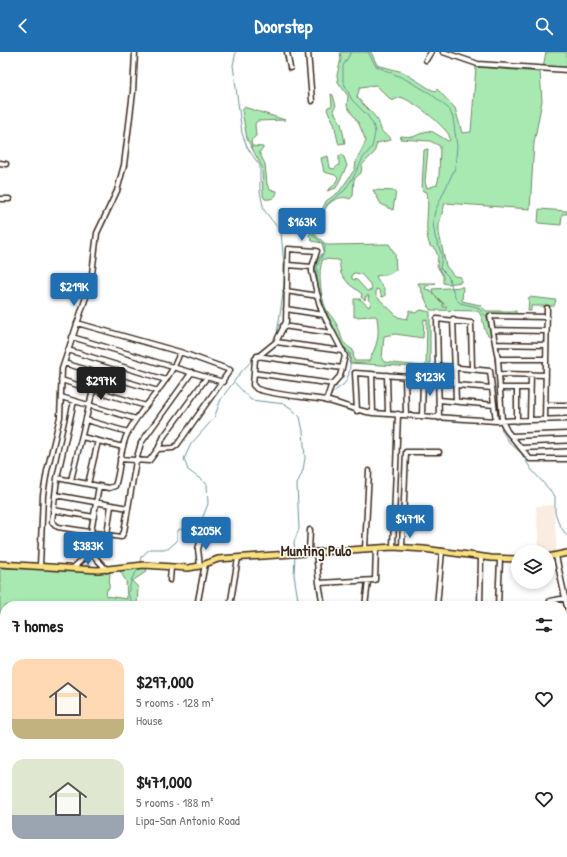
<!DOCTYPE html>
<meta charset="utf-8">
<style>
body{margin:0;font-family:"Patrick Hand",sans-serif;background:#f2f2f2;color:#222;height:100vh;display:flex;flex-direction:column;font-size:15px;white-space:nowrap}
*{box-sizing:border-box;margin:0}
p{font-size:13px;color:#767676}
.icon{flex:none;width:22px;height:22px;fill:none;stroke:currentColor;stroke-width:2;stroke-linecap:round;stroke-linejoin:round}
.map{position:relative;flex:1;overflow:hidden}
.side{position:absolute;left:0px;top:549px;width:567px;height:256px;display:flex;flex-direction:column;background:#fff;border-radius:16px 16px 0 0;box-shadow:0 2px 6px #0003}
.side>*{flex:none}
.fabs{position:absolute;left:511px;top:493px;display:grid;gap:8px}
.fabs a{display:grid;place-items:center;width:44px;height:44px;border-radius:50%;background:#fff;box-shadow:0 2px 6px #0003;font-size:20px}
.price{position:absolute;translate:-50% -34px;padding:0 9px;border-radius:4px;background:#1f6fb2;color:#fff;font-size:13px;line-height:26px;filter:drop-shadow(0 1px 2px #0008)}
.price::after{content:'';position:absolute;left:50%;top:24px;width:12px;height:9px;margin-left:-6px;background:inherit;clip-path:polygon(0 0,100% 0,50% 100%)}
.price.current{background:#222;color:#fff}
ul{padding:0;list-style:none}
li{display:flex;align-items:center;gap:12px;height:100px;padding:0 12px}
li span{display:grid;place-items:center;flex:none;width:112px;height:80px;border-radius:12px;color:#555}
li>.icon{margin-inline-start:auto}
span .icon{width:48px;height:48px;fill:#fffc;stroke-width:1}
li b{font-size:17px}
h2{display:flex;justify-content:space-between;align-items:center;height:48px;padding:0 12px;font-size:17px}
header{display:flex;justify-content:space-between;align-items:center;height:52px;padding:0 12px;background:#1f6fb2;color:#fff;font-size:18px;font-weight:700}
.map>svg:first-child{display:block}
.built{fill:#f9ede1}
.green{fill:#a8e8b1;stroke:#728968;fill-rule:evenodd}
.lines{fill:none;stroke-linecap:round;stroke-linejoin:round}
.stream{stroke:#6b9299;stroke-width:1}
.minor-casing{stroke:#3b2a1e;stroke-width:7}
.major-casing{stroke:#3b2a1e;stroke-width:8}
.minor{stroke:#fff;stroke-width:4}
.major{stroke:#fae180;stroke-width:5}
.labels{text-anchor:middle;stroke-width:3;stroke-linejoin:round;paint-order:stroke}
.quarter-label{font-size:15px;font-weight:bold;fill:#3b2a1e;stroke:#fff}
</style>
<header><svg class="icon" aria-label="back" viewBox="0 0 24 24"><path d="M15 5l-7 7 7 7"/></svg>Doorstep<svg class="icon" aria-label="search" viewBox="0 0 24 24"><circle cx="10" cy="10" r="6"/><path d="M15 15l6 6"/></svg></header>
<div class="map">
<svg width="567" height="805" viewBox="0 0 567 805">
<rect width="100%" height="100%" fill="#fff"/>
<filter id="ink" filterUnits="userSpaceOnUse"><feTurbulence type="fractalNoise" baseFrequency=".025" numOctaves="2"/><feDisplacementMap in="SourceGraphic" scale="8" xChannelSelector="R" yChannelSelector="G"/><feConvolveMatrix kernelMatrix="1 2 1 2 8 2 1 2 1" color-interpolation-filters="sRGB"/></filter>
<g filter="url(#ink)">
<!-- built -->
<path class="built" d="M554,453L557,502L548,503V500H539L536,454Z"/>
<!-- green -->
<path class="green" d="M340,0H371L377,13L403,20L430,37L435,39L437,37L455,56L462,81L471,80L476,15L540,20L542,49L534,91L530,157L445,151L439,172V181L446,214L454,224L461,225V230L448,232L443,231V224L437,214L438,204L435,197L430,194C423,178 430,158 427,140L423,139L422,136L424,98L428,97L425,130L427,136L437,133L439,124L440,94L430,89L400,87L401,84L413,85L427,79L433,80L448,89L450,88L449,83C441,71 414,49 400,45L392,49L376,33L360,35L357,45C363,53 371,59 377,67C382,75 379,81 389,84L391,88L377,91L374,101L362,113L361,121L354,127L353,144L350,147C339,142 326,151 323,162C322,166 323,171 323,175L315,183L327,193L389,192L395,202L396,218L389,222L376,224C379,232 386,234 385,244L382,245L379,238L376,237V244L398,265L407,267L409,262V258L415,261L421,258L430,260V316L349,311L350,303L339,293L333,274L322,254L315,217L317,209L324,199L322,191L312,189L309,183L320,172L321,160L326,149L339,140L355,117L356,109L366,89L359,72L347,54L348,44L338,30L337,23L341,7ZM323,207L339,208L341,222L349,232L362,242L361,245L365,248L366,244H369L368,247L371,251L369,255L360,247H354V265L376,264L377,266C380,286 377,292 369,309H354L353,298C338,288 344,287 337,273C334,267 329,262 326,257C321,245 317,219 323,207ZM355,221L361,222L370,232L372,238L367,239L357,228L352,227V222ZM424,267L427,268L426,313L422,314L384,310L382,307L384,284L395,282L423,286Z
M546,0H567V16L543,15Z
M331,42L333,43L336,54L333,58L341,71L345,91L339,92L338,90L334,71L327,58L328,55L332,54Z
M244,55L285,68L257,69L255,72L256,84L251,88L252,94L263,95V97L259,100L265,112L267,132L270,138L277,139C277,146 270,148 265,147L263,144L262,115L247,87L242,59Z
M341,103L344,105L347,114L336,136L327,139L334,133L338,126L335,123L324,120L321,106L328,104L330,116L334,117L339,113V104Z
M373,138L396,139L393,158L381,152Z
M539,157L567,159V162H562L561,173L538,171Z
M304,166L308,168L310,174L302,183L300,182L299,178L296,176L291,179L286,178L285,175L294,168H300Z
M418,231H436L426,234L425,237L430,238L431,240L443,252V255H447L433,241L432,237L463,235L462,249L480,253L486,259H516V261L515,263H488L493,283L489,284C482,278 485,267 478,259L430,258Z
M529,245L556,248L554,254H531V259H528Z
M0,516L110,519L109,537H107L106,544L127,547L126,529L120,519L147,516L146,520L132,529L138,535L137,554H5V569H0Z
M0,705L5,710V800H36L39,805H0Z
M367,800H392V802V800H423V805H367Z"/>
<g class="lines">
<!-- stream -->
<path class="stream" d="M236,0L233,13L242,81L247,95L260,114V140L264,158L281,180L284,213V235L277,282L274,289
M368,0L376,14L405,27L430,41L449,57L453,66L457,94L455,116L435,159L433,170L435,185L442,203L440,216L448,224L456,247L460,251L477,255L489,267
M338,287C336,277 330,269 326,259C321,248 317,232 317,219C316,209 326,203 325,193L312,183L321,175L322,163L327,152L344,139L354,124L363,106L372,95L374,86L375,80L373,72L368,64L352,48L343,29V14L351,0
M493,290L498,339
M235,331L251,348L285,352L292,357L300,365L303,379L305,406L303,418L297,432L299,477L294,490L295,500
M329,347C333,339 337,337 343,333C350,327 351,309 350,301L341,292
M500,370L502,379L509,390L521,401L531,417L555,444V460L559,472L567,484
M295,503L294,523L299,554
M140,512L141,505L150,497H168L177,489V481L179,477L207,481L211,479L210,473L202,467L208,452L207,432L188,418L184,407L191,392L214,366L221,347L241,320L260,300
M133,554L128,541L132,526L140,515
M0,768L5,765"/>
<defs>
<path id="minor" d="M287,0L290,16
M308,0L312,49
M443,0L478,12L567,18
M426,8L431,0
M0,111L6,112
M0,147H9
M288,213L312,215
M286,239L318,244
M286,257L324,263
M547,265L490,264L498,307L502,369L507,379L530,407H567
M453,267L456,349
M77,271L180,300L230,318L177,393L173,396L158,397L149,409L120,407
M283,274L332,281
M493,278L546,279
M72,285L223,330
M276,290L343,299
M495,292L546,293
M68,298L166,328
M257,304L342,316
M498,307H546
M64,311L158,339
M439,314L490,319L496,369
M254,321L334,332
M372,322L373,361
M499,322L546,323
M387,323L388,362
M405,325L406,363
M61,328L146,354
M456,333L492,336
M500,336H530
M517,336V369
M61,345L136,367
M439,348L494,353
M74,349L57,426L52,470L58,475L121,485L124,480L136,409L141,391L192,320
M326,349L331,334L340,324L345,304L322,260L319,250L312,220V215L317,199L288,197L286,270L276,290L255,307L253,333L257,337C278,344 302,344 325,348C342,352 354,358 373,361L496,369L567,367
M545,353H567
M357,359L355,321L438,327
M422,364L423,327
M439,366L437,267L471,271L472,317
M86,368L128,380
M530,368L531,322
M545,368L547,256
M511,384L567,382
M82,385L123,395
M522,396L567,394
M158,397L164,384L207,325
M57,426L109,436L115,434C121,417 119,397 128,380C143,352 170,331 180,300
M71,428L93,338
M88,432L98,389
M55,443L128,456
M53,458L94,465
M107,483L111,453
M393,495L398,362
M402,495L406,400H439
M365,497L369,419
M309,499L310,478
M90,500L107,518
M316,500L319,531L323,554
M556,504L567,555
M40,514L43,443L47,419L60,365L62,317L91,230L97,181L117,139L124,113L133,40L135,0
M200,514L198,497L202,484
M73,516L90,500L91,480L99,434
M170,528L171,515
M319,531L375,528L376,496
M197,554L205,512
M230,554L238,506
M365,554L368,529
M437,554L442,499
M480,554L481,505
M498,554L500,507
M550,554V549L566,546
M5,571V572
M562,576L567,558
M5,582V602
M562,594L567,598
M0,627H5
M0,650H5
M0,683L5,682
M0,700L5,704
M39,800L42,805
M351,800V805
M486,800L487,805
M514,800V805"/>
<path id="major" d="M548,505L567,501
M0,512L98,518L144,513L188,516L200,514L218,507L393,495L424,497L491,506L518,507"/>
</defs>
<!-- minor casing -->
<use href="#minor" class="minor-casing"/>
<!-- major casing -->
<use href="#major" class="major-casing"/>
<!-- minor -->
<use href="#minor" class="minor"/>
<!-- major -->
<use href="#major" class="major"/>
</g>
</g>
<g class="labels">
<!-- quarter labels -->
<g class="quarter-label">
<text x="316" y="504">Munting Pulo</text>
</g>
</g>
</svg>
<div class="fabs">
<a><svg class="icon" aria-label="layers" viewBox="0 0 24 24"><path d="M12 4l9 5-9 5-9-5zM3 14l9 5 9-5"/></svg></a>
</div>
<b class="price" style="left:302px;top:190px">$163K</b>
<b class="price" style="left:74px;top:255px">$219K</b>
<b class="price" style="left:430px;top:345px">$123K</b>
<b class="price current" style="left:101px;top:349px">$297K</b>
<b class="price" style="left:410px;top:487px">$471K</b>
<b class="price" style="left:206px;top:499px">$205K</b>
<b class="price" style="left:88px;top:514px">$383K</b>
<section class="side">
<h2>7 homes<svg class="icon" aria-label="filters" viewBox="0 0 24 24"><path d="M4 7h16M4 17h16"/><circle cx="9" cy="7" r="2"/><circle cx="15" cy="17" r="2"/></svg></h2>
<ul>
<li><span style="background:linear-gradient(#ffd9b3 75%,#c2b280 0)"><svg class="icon" aria-label="home" viewBox="0 0 24 24"><path d="M3 11l9-7 9 7M6 9v11h12V9"/></svg></span><div><b>$297,000</b><p>5 rooms · 128 m²</p><p>House</p></div><svg class="icon" aria-label="heart" viewBox="0 0 24 24"><path d="M12 20l-8-8c-3-5 5-10 8-4 3-6 11-1 8 4z"/></svg></li>
<li><span style="background:linear-gradient(#dfe7d0 70%,#9aa5b1 0)"><svg class="icon" aria-label="home" viewBox="0 0 24 24"><path d="M3 11l9-7 9 7M6 9v11h12V9"/></svg></span><div><b>$471,000</b><p>5 rooms · 188 m²</p><p>Lipa-San Antonio Road</p></div><svg class="icon" aria-label="heart" viewBox="0 0 24 24"><path d="M12 20l-8-8c-3-5 5-10 8-4 3-6 11-1 8 4z"/></svg></li>
</ul>
</section>
</div>
